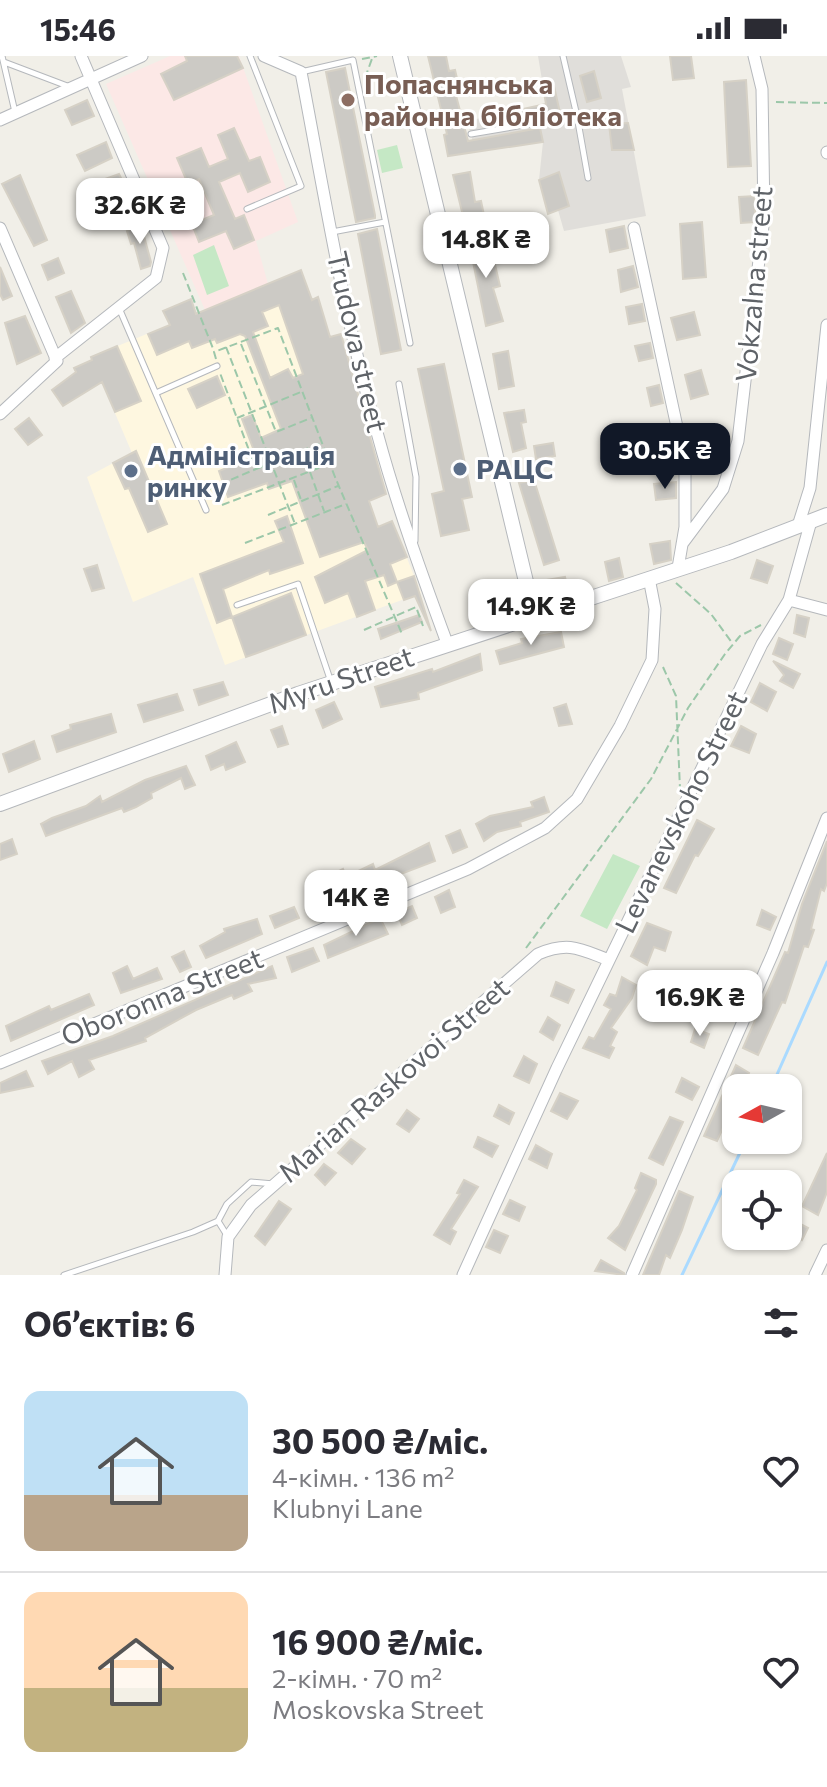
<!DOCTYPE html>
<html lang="uk">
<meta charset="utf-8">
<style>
body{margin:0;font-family:Commissioner,sans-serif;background:#f7f7f7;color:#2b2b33;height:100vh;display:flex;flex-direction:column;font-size:30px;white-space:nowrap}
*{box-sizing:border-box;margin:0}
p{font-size:26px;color:#7c7c81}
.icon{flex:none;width:44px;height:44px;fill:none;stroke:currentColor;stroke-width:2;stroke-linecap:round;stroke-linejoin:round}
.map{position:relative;height:1219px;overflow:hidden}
.details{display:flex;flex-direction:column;background:#fff;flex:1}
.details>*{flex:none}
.needle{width:52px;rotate:262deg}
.fabs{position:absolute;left:722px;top:1018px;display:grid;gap:16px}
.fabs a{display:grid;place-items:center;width:80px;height:80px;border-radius:16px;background:#fff;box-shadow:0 2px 6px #0004;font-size:40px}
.price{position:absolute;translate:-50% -68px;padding:0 18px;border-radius:16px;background:#fff;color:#222;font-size:26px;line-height:52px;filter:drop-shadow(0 2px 4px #0008)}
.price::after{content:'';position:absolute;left:50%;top:48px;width:24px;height:18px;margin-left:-12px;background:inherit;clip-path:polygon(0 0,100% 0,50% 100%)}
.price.active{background:#111827;color:#fff}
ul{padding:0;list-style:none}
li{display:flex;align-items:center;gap:24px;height:200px;padding:0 24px}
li+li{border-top:2px solid #e1e1e2}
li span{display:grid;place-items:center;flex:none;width:224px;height:160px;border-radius:16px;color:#555}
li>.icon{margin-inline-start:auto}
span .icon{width:96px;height:96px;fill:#fffc;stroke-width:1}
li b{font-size:34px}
h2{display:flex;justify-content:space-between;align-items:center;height:96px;padding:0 24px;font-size:34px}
.status{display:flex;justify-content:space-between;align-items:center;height:56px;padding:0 40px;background:#fff;direction:ltr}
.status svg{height:22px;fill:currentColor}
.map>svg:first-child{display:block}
.commercial{fill:#fef7e0}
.industrial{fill:#e0deda}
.medical{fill:#fce8e6}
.green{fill:#c5e8c5}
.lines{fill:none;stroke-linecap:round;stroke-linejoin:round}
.stream{stroke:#aadaff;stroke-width:3}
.building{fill:#cccac5;stroke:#d6d1c6;stroke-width:2;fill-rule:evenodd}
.service-casing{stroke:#b5b8bc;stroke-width:7}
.minor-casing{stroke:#b5b8bc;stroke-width:13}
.tertiary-casing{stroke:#b5b8bc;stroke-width:16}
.path{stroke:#9cc7a9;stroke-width:2;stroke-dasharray:8 4;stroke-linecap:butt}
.service{stroke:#fff;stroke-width:5}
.minor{stroke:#fff;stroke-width:11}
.tertiary{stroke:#fff;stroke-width:14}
.education-dot{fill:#8d6e63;stroke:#fff;stroke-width:3}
.service-dot{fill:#5c6f8a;stroke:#fff;stroke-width:3}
.labels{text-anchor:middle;stroke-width:6;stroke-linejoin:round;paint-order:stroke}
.education-label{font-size:28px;font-weight:bold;fill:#785e54;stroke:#fff;text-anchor:start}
.street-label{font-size:28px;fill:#5f6368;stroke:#fff}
.service-label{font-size:28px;font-weight:bold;fill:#4e5e75;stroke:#fff;text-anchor:start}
</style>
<div class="status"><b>15:46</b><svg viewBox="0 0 49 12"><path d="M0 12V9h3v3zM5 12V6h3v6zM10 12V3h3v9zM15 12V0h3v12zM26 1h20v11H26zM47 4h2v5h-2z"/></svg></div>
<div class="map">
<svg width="827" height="1219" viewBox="0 0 827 1219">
<rect width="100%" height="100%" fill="#f1efe8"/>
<!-- commercial -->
<path class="commercial" d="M301,214L310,240L297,247L378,470L392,465L421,537L225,609L193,521L133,546L87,421L132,397L91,301Z"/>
<!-- industrial -->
<path class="industrial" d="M538,0H621L631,31L622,33L646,160L564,175L558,154L548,158L539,124L543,86L476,96L467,65L546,48Z"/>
<!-- medical -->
<path class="medical" d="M170,0H239L298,166L256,185L268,228L205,254L106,28Z"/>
<!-- green -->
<path class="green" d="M397,89L403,112L382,117L377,94Z
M214,189L229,230L207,239L193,199Z
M613,798L640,810L607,873L580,860Z"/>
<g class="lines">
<!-- stream -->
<path class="stream" d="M771,1032L827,906
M682,1219L746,1084"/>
</g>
<!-- building -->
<path class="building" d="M185,0H237L243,12L174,44L161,18L187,5Z
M428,0H446L449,15L455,14L459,31L454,32L468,85L540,72L543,86L448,100L444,79L447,78Z
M670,0H691L694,22L673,24Z
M345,12L375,159V162L356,166L326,16Z
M594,15L601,42L587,46L580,20Z
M746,24L751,110L728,111L724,26Z
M554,30L560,57L497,68L495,59L546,48L543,31Z
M87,44L94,60L72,69L65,54Z
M628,67L634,94H612L609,68Z
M234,72L249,105L260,101L270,126L248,136L240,117L219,126L235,163L244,159L254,184L234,193L226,175L199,186L192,168L214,159L199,123L188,128L177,102L201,92L209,111L228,103L218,79Z
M106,86L112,102L85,115L77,99Z
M470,116L475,146L481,145L485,164L465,168L453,119Z
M559,116L569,150L548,158L539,124Z
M119,118L133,147L120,153L114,140L110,142L102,124Z
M20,119L47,184L34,190L2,128Z
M755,140V166L741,167L739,141Z
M702,166L706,221L683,223L680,168Z
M141,169L151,206L150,210L141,213L134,187L131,188L127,175Z
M624,170L628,192L610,196L606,174Z
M377,173L401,294L381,298L358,178Z
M489,183L500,230L493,232L503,265L486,270L469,186Z
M58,202L64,217L48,224L42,209Z
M633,210L638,231L621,236L618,214Z
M0,211L12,240L3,244L0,238Z
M301,214L312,244L318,241L330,281L341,278L386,438L369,445L378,471L392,465L407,501L390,508L397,526L414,520L431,575L415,540L404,544L397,526L388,530L384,519L365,525L375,554L357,561L348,537L325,547L315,521L368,494L364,486L320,501L292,425L269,433L267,427L228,441L219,415L256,400L242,363L252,359L261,382L281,373L245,280L240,278L217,287L215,283L192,292L189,285L157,299L148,278L170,269L163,255L191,243L196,258ZM279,249L303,318L293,322L288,313L270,322L253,276L268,270L262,256Z
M71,235L85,267L71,277L56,241Z
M642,248L645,265L629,268L626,251Z
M694,256L700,279L677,284L671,262Z
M25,260L41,297L17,308L5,267Z
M650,287L653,302L639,305L635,290Z
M117,290L141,345L115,356L102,326L63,350L52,334L76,316L74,312L92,304L91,301Z
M508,295L514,330L499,333L493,298Z
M444,308L472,441L462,443L469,474L441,480L432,438L444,435L418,313Z
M701,314L708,338L691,343L685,319Z
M217,320L225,339L197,352L188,333Z
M659,329L663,347L651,350L647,332Z
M524,354L526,366L521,367L526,392L513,396L504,357Z
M29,362L42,379L28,389L15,373Z
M720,375L724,400L700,402L696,378Z
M553,387L555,400L536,403L534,390Z
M136,395L167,468L148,476L129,432L125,433L113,407Z
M534,424L559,504L544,509L519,427Z
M676,426V442L656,444L654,428Z
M287,460L303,507L270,518L269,514L223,533L232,561L217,567L200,518L284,486L275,465Z
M670,485L671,504L654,508L650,488Z
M619,502L623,521L609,525L605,506Z
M757,504L773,510L767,527L751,522Z
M97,509L104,532L92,535L84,513Z
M565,521L568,534L549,539L546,524Z
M291,537L306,579L246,601L232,561Z
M419,559L422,566L381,583L378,573Z
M797,559L809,562L805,581L794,577Z
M561,576L564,591L500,608L496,595L522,587L521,583Z
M779,582L793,588L787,604L773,598Z
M480,598L482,614L418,637L419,643L381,651L375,631L432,613L433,616Z
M773,605L800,618L793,632L780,625L784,619Z
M223,626L228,639L199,649L194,634Z
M760,627L776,636L767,655L751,646Z
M177,638L183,654L144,666L138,649Z
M334,646L342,663L323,672L316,654Z
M566,648L572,668L559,670L554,652Z
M111,658L116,676L57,696L52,680L71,673L70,669Z
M282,670L288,688L278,691L271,674Z
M741,670L756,678L749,697L731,690Z
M34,685L40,703L9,716L3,698Z
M236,686L245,706L226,714L224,708L211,714L206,700Z
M186,710L195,729L185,733L181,722L151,737L152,742L136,751L124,756L122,752L46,780L41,768L52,762L86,750L100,740L102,746L145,724Z
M544,741L549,756L520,766L521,770L497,776L484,785L476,768L490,760L533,751L531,746Z
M697,764L714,773L698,800L695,799L676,837L664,832Z
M460,774L467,791L453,797L446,780Z
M12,783L17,798L0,804V788Z
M827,785V827L824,835L821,833L811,873L814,874L808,891L804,890L785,947L782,946L758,999L743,992L785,896L788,897L802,848Z
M429,787L435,805L351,837L329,849L330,852L313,858L308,842L333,831L329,820L343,813L346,821L373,808L375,814Z
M449,834L455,851L441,857L435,841Z
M412,850L417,862L402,869L397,857Z
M294,851L299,862L275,872L270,860Z
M762,854L776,861L770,874L757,869Z
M380,862L388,878L328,902L324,889Z
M257,863L262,878L206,902L200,890L225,876L224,873Z
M647,867L671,876L665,895L654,891L647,909L631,900Z
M313,892L319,905L292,916L287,901Z
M184,895L191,911L180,916L172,901Z
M127,910L133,923L157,912L162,923L121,937L113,917Z
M272,910L276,922L248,928L252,935L234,943L232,939L196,954L145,982L146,985L89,1004L94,1013L79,1021L72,1005L48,1018L42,1005L113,980Z
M622,921L636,929L632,942L611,972L617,976L610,990L614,992L609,1002L583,992L589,981L594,983L611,953L604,949L610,938L616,940Z
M731,922L746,929L737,944L723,937Z
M556,926L574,934L568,947L551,940Z
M89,938L94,949L11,985L6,970L49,950L51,954Z
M548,961L560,969L553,984L540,976Z
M695,973L709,978L704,992L691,986Z
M524,1000L537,1008L529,1027L514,1020Z
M736,1009L749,1017L744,1028L736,1026V1044L717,1085L704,1080Z
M26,1015L33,1030L0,1037V1027Z
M682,1022L699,1031L692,1044L676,1036Z
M560,1037L578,1045L567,1063L551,1055Z
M499,1049L514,1057L509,1068L494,1060Z
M407,1054L419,1063L409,1076L397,1068Z
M670,1061L683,1066L663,1109L649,1102Z
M478,1081L498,1090L492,1101L474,1091Z
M351,1083L365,1093L352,1108L338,1097Z
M536,1089L552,1098L547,1112L529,1103Z
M827,1097V1136L818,1159L802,1150Z
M324,1108L336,1117L325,1129L315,1119Z
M641,1117L656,1124V1128L625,1194L608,1182L619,1170L637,1134L635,1132Z
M464,1124L478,1131L451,1173L456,1176L450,1188L434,1179L460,1138L457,1137Z
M679,1135L693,1141L682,1174L670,1202L666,1199L659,1219H643Z
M510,1144L525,1151L519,1165L503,1158Z
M279,1145L291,1153L265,1189L255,1180Z
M791,1163L808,1172L802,1184L788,1176Z
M494,1174L508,1180L500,1197L486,1191Z
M601,1204L624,1217V1219L595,1215Z"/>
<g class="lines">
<defs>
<path id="service" d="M2,0L15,56
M563,0L577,60
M4,6L70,31
M301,16L353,4L410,287
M471,78L577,60L588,122
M247,153L301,130L250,0
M332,176L385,166
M119,252L206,454
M399,328L416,421L415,485
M156,337L217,310
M237,549L298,528L331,626
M218,1165L228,1181
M64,1219L193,1176L218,1165L227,1148L251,1126L274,1128"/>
<path id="minor" d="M264,0L301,16C324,137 344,261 378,380C397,450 422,519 447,587
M0,64L142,0
M827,96V97
M0,172L57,305L0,358
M634,172L685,408V471L678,512
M55,302L156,222L163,192L81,0
M798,470L810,432L827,269
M682,488L723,433L738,385L764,161L762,33L754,0
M789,544L827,554
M0,1007L468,813L545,772L577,743L620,670L652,604L655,553L649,522
M225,1219L228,1181L251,1149L538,898C569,885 580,893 609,904
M463,1219L557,1012L762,588L789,544L811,465
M632,1219L773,897L827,762
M815,1219L827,1194"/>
<path id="tertiary" d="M400,0L534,559
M0,748L298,638L731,496L827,459"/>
</defs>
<!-- service casing -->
<use href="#service" class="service-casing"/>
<!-- minor casing -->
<use href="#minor" class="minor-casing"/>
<!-- tertiary casing -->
<use href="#tertiary" class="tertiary-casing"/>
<!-- path -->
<path class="path" d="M362,3L377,0
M365,22L373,0
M776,46L827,47
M183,217L214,295
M241,288L276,376L311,362
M226,291L295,468
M216,303L214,296L278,272L335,421L402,578
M237,362L301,336
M256,413L321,387
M310,416L324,455
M294,424L301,444
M209,433L256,413L220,317
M222,449L329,408
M268,459L338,430
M245,487L346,448
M676,527L711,558L733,588
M364,574L416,551L423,570
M663,611L676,640L680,733
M526,892L651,723L688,652L725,598L740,580L761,569"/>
<!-- service -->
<use href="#service" class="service"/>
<!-- minor -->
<use href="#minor" class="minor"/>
<!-- tertiary -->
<use href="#tertiary" class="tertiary"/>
</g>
<!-- markers -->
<circle class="education-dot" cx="348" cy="44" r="8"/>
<g class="service-dot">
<circle cx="460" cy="413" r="8"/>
<circle cx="131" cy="415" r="8"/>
</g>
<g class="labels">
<!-- education labels -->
<g class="education-label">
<text x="364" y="38">Попаснянська<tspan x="364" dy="32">районна бібліотека</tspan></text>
</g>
<!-- street labels -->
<g class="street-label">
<text transform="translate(754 228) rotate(-85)" y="10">Vokzalna street</text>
<text transform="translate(357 286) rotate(77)" y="10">Trudova street</text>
<text transform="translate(341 624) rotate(-19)" y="10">Myru Street</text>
<text transform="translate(681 756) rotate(-64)" y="10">Levanevskoho Street</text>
<text transform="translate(162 941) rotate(-22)" y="10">Oboronna Street</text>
<text transform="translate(394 1024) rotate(-41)" y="10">Marian Raskovoi Street</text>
</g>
<!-- service labels -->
<g class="service-label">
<text x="147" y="409">Адміністрація<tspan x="147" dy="32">ринку</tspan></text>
<text x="476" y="423">РАЦС</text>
</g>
</g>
</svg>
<div class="fabs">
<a><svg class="needle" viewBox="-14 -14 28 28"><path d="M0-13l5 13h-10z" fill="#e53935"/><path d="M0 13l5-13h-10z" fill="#7c7c81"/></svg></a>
<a><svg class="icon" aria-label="locate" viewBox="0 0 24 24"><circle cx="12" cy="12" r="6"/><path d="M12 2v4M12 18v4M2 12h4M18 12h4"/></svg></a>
</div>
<b class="price" style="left:140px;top:190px">32.6K ₴</b>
<b class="price" style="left:486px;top:224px">14.8K ₴</b>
<b class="price active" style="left:665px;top:435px">30.5K ₴</b>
<b class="price" style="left:531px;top:591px">14.9K ₴</b>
<b class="price" style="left:356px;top:882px">14K ₴</b>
<b class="price" style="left:700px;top:982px">16.9K ₴</b>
</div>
<section class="details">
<h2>Об’єктів: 6<svg class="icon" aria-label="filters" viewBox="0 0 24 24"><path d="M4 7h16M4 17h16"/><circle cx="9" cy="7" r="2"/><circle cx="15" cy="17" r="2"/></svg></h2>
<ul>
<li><span style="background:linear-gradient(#bfe0f5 65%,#b9a48a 0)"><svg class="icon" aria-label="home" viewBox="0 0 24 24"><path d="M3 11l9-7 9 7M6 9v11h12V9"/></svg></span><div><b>30 500 ₴/міс.</b><p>4-кімн. · 136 m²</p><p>Klubnyi Lane</p></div><svg class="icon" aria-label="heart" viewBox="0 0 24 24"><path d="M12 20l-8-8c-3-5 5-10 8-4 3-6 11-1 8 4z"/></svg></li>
<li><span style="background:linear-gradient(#ffd9b3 60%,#c2b280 0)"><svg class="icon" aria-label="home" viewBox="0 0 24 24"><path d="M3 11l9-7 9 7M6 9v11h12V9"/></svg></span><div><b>16 900 ₴/міс.</b><p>2-кімн. · 70 m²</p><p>Moskovska Street</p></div><svg class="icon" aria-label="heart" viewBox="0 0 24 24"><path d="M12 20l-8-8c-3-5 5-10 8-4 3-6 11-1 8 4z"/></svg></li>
</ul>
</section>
